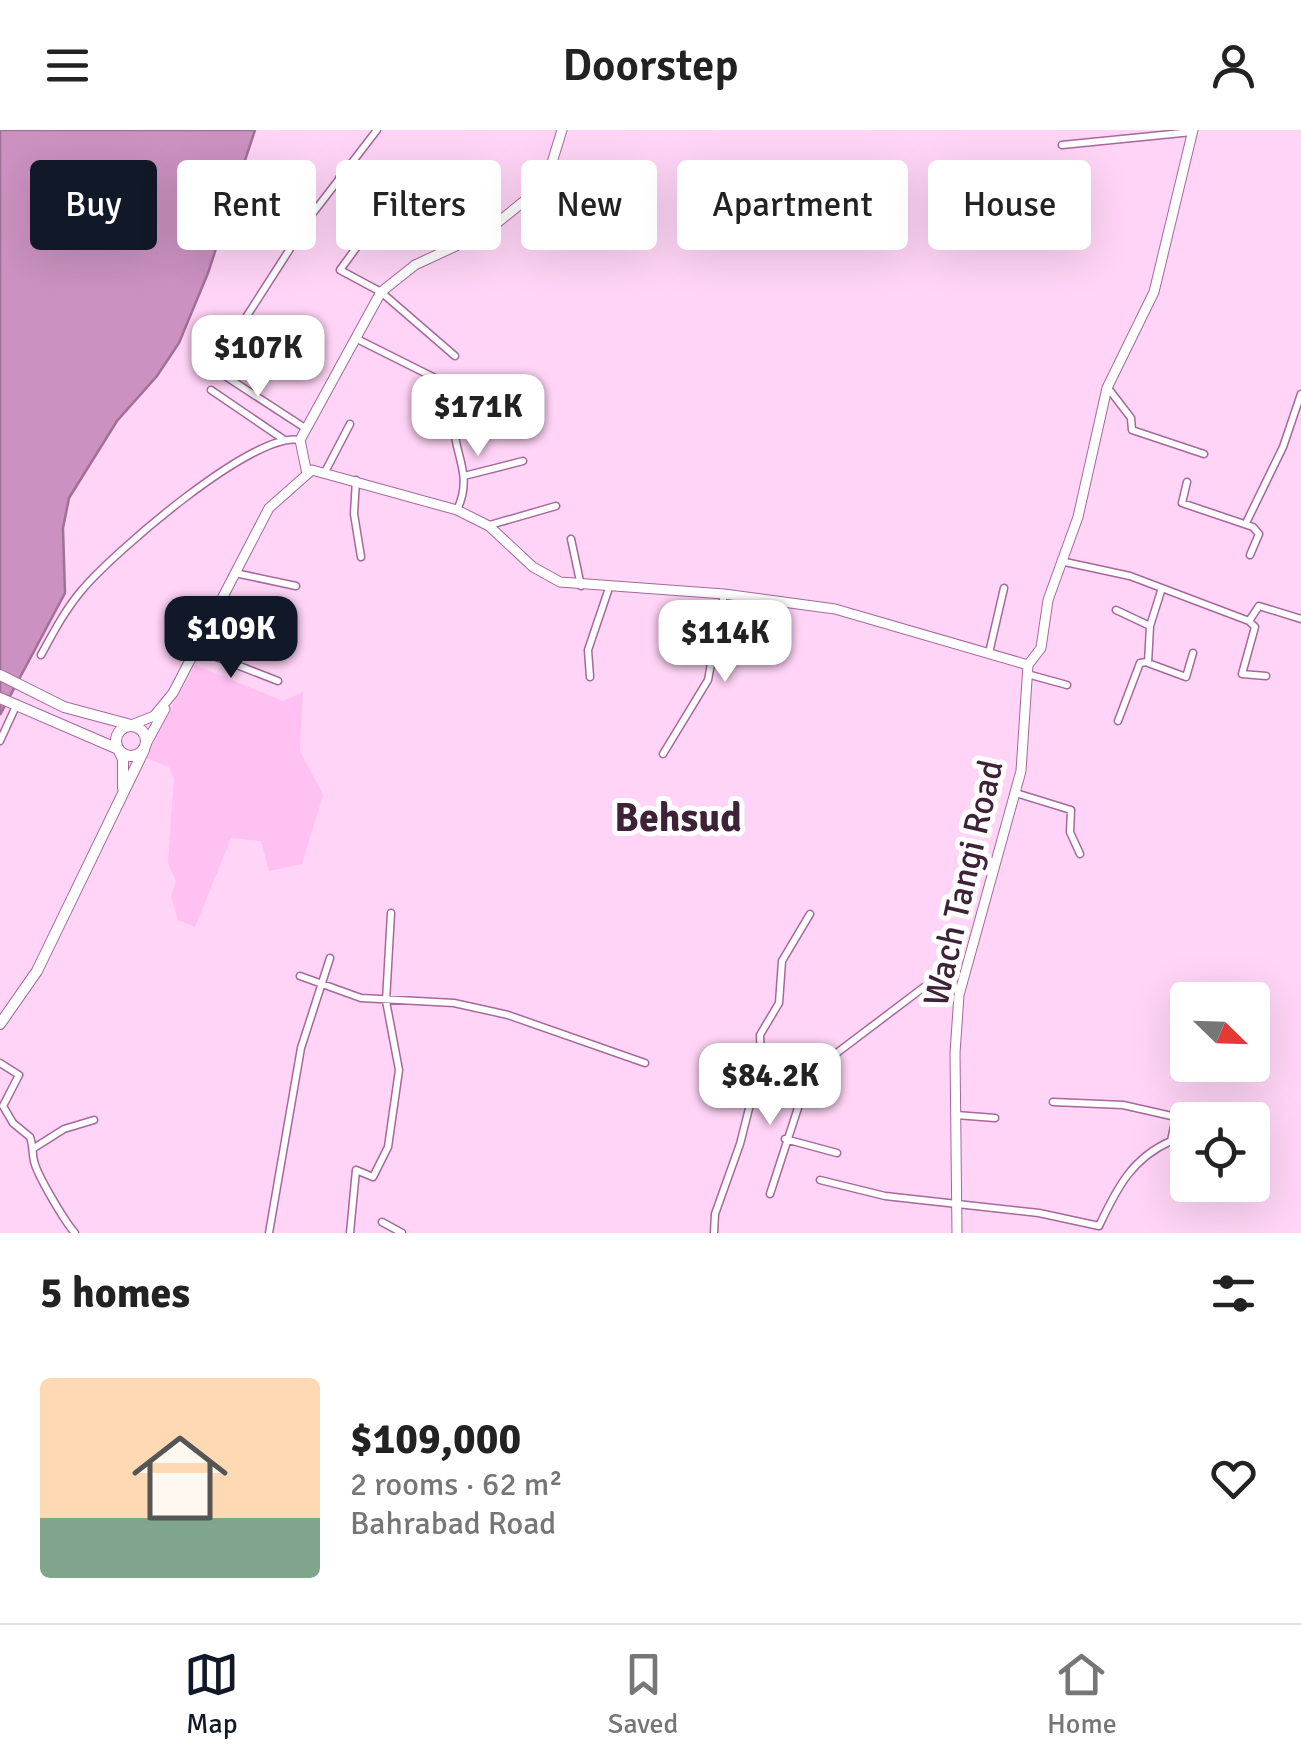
<!DOCTYPE html>
<meta charset="utf-8">
<style>
body{margin:0;font-family:Signika,sans-serif;background:#f2f2f2;color:#222;height:100vh;display:flex;flex-direction:column;font-size:38px;white-space:nowrap}
*{box-sizing:border-box;margin:0}
p{font-size:32px;color:#767676}
.icon{flex:none;width:55px;height:55px;fill:none;stroke:currentColor;stroke-width:2;stroke-linecap:round;stroke-linejoin:round}
.map{position:relative;height:1103px;overflow:hidden}
.panel{display:flex;flex-direction:column;background:#fff;flex:1}
.panel>*{flex:none}
.banner{position:absolute;left:30px;top:30px;width:1242px;height:90px;display:flex;gap:20px}
.needle{width:65px;rotate:113deg}
.tools{position:absolute;left:1170px;top:852px;display:grid;gap:20px}
.tools a{display:grid;place-items:center;width:100px;height:100px;border-radius:10px;background:#fff;box-shadow:0 10px 40px #0002;font-size:50px}
.price{position:absolute;translate:-50% -85px;padding:0 22px;border-radius:20px;background:#fff;color:#222;font-size:32px;line-height:65px;filter:drop-shadow(0 2px 5px #0008)}
.price::after{content:'';position:absolute;left:50%;top:60px;width:30px;height:22px;margin-left:-15px;background:inherit;clip-path:polygon(0 0,100% 0,50% 100%)}
.price.active{background:#111827;color:#fff}
ul{padding:0;list-style:none}
li{display:flex;align-items:center;gap:30px;height:250px;padding:0 40px}
li span{display:grid;place-items:center;flex:none;width:280px;height:200px;border-radius:10px;color:#555}
li>.icon{margin-inline-start:auto}
span .icon{width:120px;height:120px;fill:#fffc;stroke-width:1}
li b{font-size:42px}
h2{display:flex;justify-content:space-between;align-items:center;height:120px;padding:0 40px;font-size:42px}
.tag{padding:0 35px;border-radius:10px;background:#fff;box-shadow:0 10px 40px #0002;font-size:35px;line-height:90px}
.tag.active{background:#111827;color:#fff}
header{display:flex;justify-content:space-between;align-items:center;height:130px;padding:0 40px;background:#fff;font-size:45px;font-weight:600}
.menu{display:flex;justify-content:space-around;align-items:center;height:140px;border-top:2px solid #e0e0e0;background:#fff;font-size:28px;color:#767676}
.menu a{display:grid;justify-items:center;gap:5px}
.menu .active{color:#111827}
.map>svg:first-child{display:block}
.built{fill:#fec1f2}
.water{fill:#cb91c0;stroke:#a07097;stroke-width:2.5}
.lines{fill:none;stroke-linecap:round;stroke-linejoin:round}
.street-casing{stroke:#a7679c;stroke-width:9}
.secondary-casing{stroke:#a7679c;stroke-width:11}
.primary-casing{stroke:#a7679c;stroke-width:12}
.street{stroke:#fff;stroke-width:6}
.secondary{stroke:#fff;stroke-width:9}
.primary{stroke:#fff;stroke-width:10}
.labels{text-anchor:middle;stroke-width:10;stroke-linejoin:round;paint-order:stroke}
.street-label{font-size:35px;fill:#3d2238;stroke:#fff}
.quarter-label{font-size:40px;font-weight:bold;fill:#3d2238;stroke:#fff}
</style>
<header><svg class="icon" aria-label="menu" viewBox="0 0 24 24"><path d="M4 6h16M4 12h16M4 18h16"/></svg>Doorstep<svg class="icon" aria-label="person" viewBox="0 0 24 24"><circle cx="12" cy="8" r="4"/><path d="M4 21q1-7 8-7t8 7"/></svg></header>
<div class="map">
<svg width="1301" height="1103" viewBox="0 0 1301 1103">
<rect width="100%" height="100%" fill="#ffd4f6"/>
<!-- built -->
<path class="built" d="M195,535L283,571L303,562L300,621L323,665L302,734L269,741L261,711L231,708L195,797L178,790L171,766L176,751L168,733L174,649L169,637L144,627Z"/>
<!-- water -->
<path class="water" d="M0,0H255L208,143L179,213L157,246L117,291L69,368L63,398L65,463L0,585Z"/>
<g class="lines">
<defs>
<path id="street" d="M1062,15L1192,2
M339,48L386,77L340,140L381,162L455,226
M355,208L443,252
M1108,258L1131,288L1132,300L1204,324
M211,260L283,309
M453,294L511,299
M305,298L219,242L216,234L313,83L377,0
M326,340L350,294
M464,346L523,331
M356,350L354,384L361,427
M1187,352L1182,373L1253,397L1259,404L1250,425
M457,380C479,334 438,313 461,262
M1247,391L1283,317L1301,264
M490,395L556,376
M571,409L581,456
M1065,432L1130,446L1249,491L1259,476L1301,489
M235,443L296,456
M1116,480L1150,496L1161,461
M1249,491L1255,497L1242,544L1266,546
M1150,496L1148,533L1186,547L1193,523
M196,519L278,551
M989,523L1004,458
M41,525C53,503 65,480 82,460C112,424 254,300 300,310
M1027,544L1067,555
M590,547L588,520L609,458
M1118,591L1140,533L1147,532
M0,611L16,576
M663,624L708,550L724,464
M1016,663L1071,680L1070,702L1080,724
M300,846L361,868L454,873L508,885L645,933
M761,931L760,905L779,873L782,831L810,784
M0,933L19,945L3,976L13,993L30,1007C33,1015 32,1022 34,1031C37,1045 65,1092 75,1103
M956,985L995,988
M785,1009L837,1023
M34,1018L64,999L94,990
M820,1050L885,1066L1039,1083L1099,1096C1117,1058 1132,1028 1171,1011L1176,987L1123,975L1053,972
M770,1064L809,944
M382,1092L402,1103
M269,1103L301,918L330,828
M350,1103L356,1040L373,1047L388,1017L399,940L386,871L391,783
M714,1103L715,1084L740,1014L761,931L809,944L924,857L961,858"/>
<path id="secondary" d="M307,344L300,310L381,162L415,135L486,102L539,59L550,39L562,0
M1028,535L1041,518L1048,470L1078,387L1107,258L1154,162L1193,0
M131,595L154,586L173,563L269,378L312,340L457,380L489,396L533,437L560,452L724,464L835,479L1028,535
M146,614L165,579
M957,1103L955,923L959,865L1021,641L1028,535"/>
<path id="primary" d="M0,545L64,577L131,595
M0,568L118,619L123,629V658
M116 611a15 15 0 1 1 30 0a15 15 0 1 1-30 0Z
M0,894L37,841L144,620"/>
</defs>
<!-- street casing -->
<use href="#street" class="street-casing"/>
<!-- secondary casing -->
<use href="#secondary" class="secondary-casing"/>
<!-- primary casing -->
<use href="#primary" class="primary-casing"/>
<!-- street -->
<use href="#street" class="street"/>
<!-- secondary -->
<use href="#secondary" class="secondary"/>
<!-- primary -->
<use href="#primary" class="primary"/>
</g>
<g class="labels">
<!-- street labels -->
<g class="street-label">
<text transform="translate(963 753) rotate(-77)" y="12">Wach Tangi Road</text>
</g>
<!-- quarter labels -->
<g class="quarter-label">
<text x="678" y="701">Behsud</text>
</g>
</g>
</svg>
<div class="tools">
<a><svg class="needle" viewBox="-14 -14 28 28"><path d="M0-13l5 13h-10z" fill="#e53935"/><path d="M0 13l5-13h-10z" fill="#767676"/></svg></a>
<a><svg class="icon" aria-label="locate" viewBox="0 0 24 24"><circle cx="12" cy="12" r="6"/><path d="M12 2v4M12 18v4M2 12h4M18 12h4"/></svg></a>
</div>
<b class="price" style="left:258px;top:270px">$107K</b>
<b class="price" style="left:478px;top:329px">$171K</b>
<b class="price active" style="left:231px;top:551px">$109K</b>
<b class="price" style="left:725px;top:555px">$114K</b>
<b class="price" style="left:770px;top:998px">$84.2K</b>
<div class="banner">
<a class="tag active">Buy</a>
<a class="tag">Rent</a>
<a class="tag">Filters</a>
<a class="tag">New</a>
<a class="tag">Apartment</a>
<a class="tag">House</a>
</div>
</div>
<section class="panel">
<h2>5 homes<svg class="icon" aria-label="filters" viewBox="0 0 24 24"><path d="M4 7h16M4 17h16"/><circle cx="9" cy="7" r="2"/><circle cx="15" cy="17" r="2"/></svg></h2>
<ul>
<li><span style="background:linear-gradient(#ffd9b3 70%,#7fa58c 0)"><svg class="icon" aria-label="home" viewBox="0 0 24 24"><path d="M3 11l9-7 9 7M6 9v11h12V9"/></svg></span><div><b>$109,000</b><p>2 rooms · 62 m²</p><p>Bahrabad Road</p></div><svg class="icon" aria-label="heart" viewBox="0 0 24 24"><path d="M12 20l-8-8c-3-5 5-10 8-4 3-6 11-1 8 4z"/></svg></li>
</ul>
</section>
<nav class="menu">
<a class="active"><svg class="icon" aria-label="map" viewBox="0 0 24 24"><path d="M3 6l6-2 6 2 6-2v14l-6 2-6-2-6 2zM9 4v14M15 6v14"/></svg>Map</a>
<a><svg class="icon" aria-label="saved" viewBox="0 0 24 24"><path d="M7 4h10v16l-5-4-5 4z"/></svg>Saved</a>
<a><svg class="icon" aria-label="home" viewBox="0 0 24 24"><path d="M3 11l9-7 9 7M6 9v11h12V9"/></svg>Home</a>
</nav>
